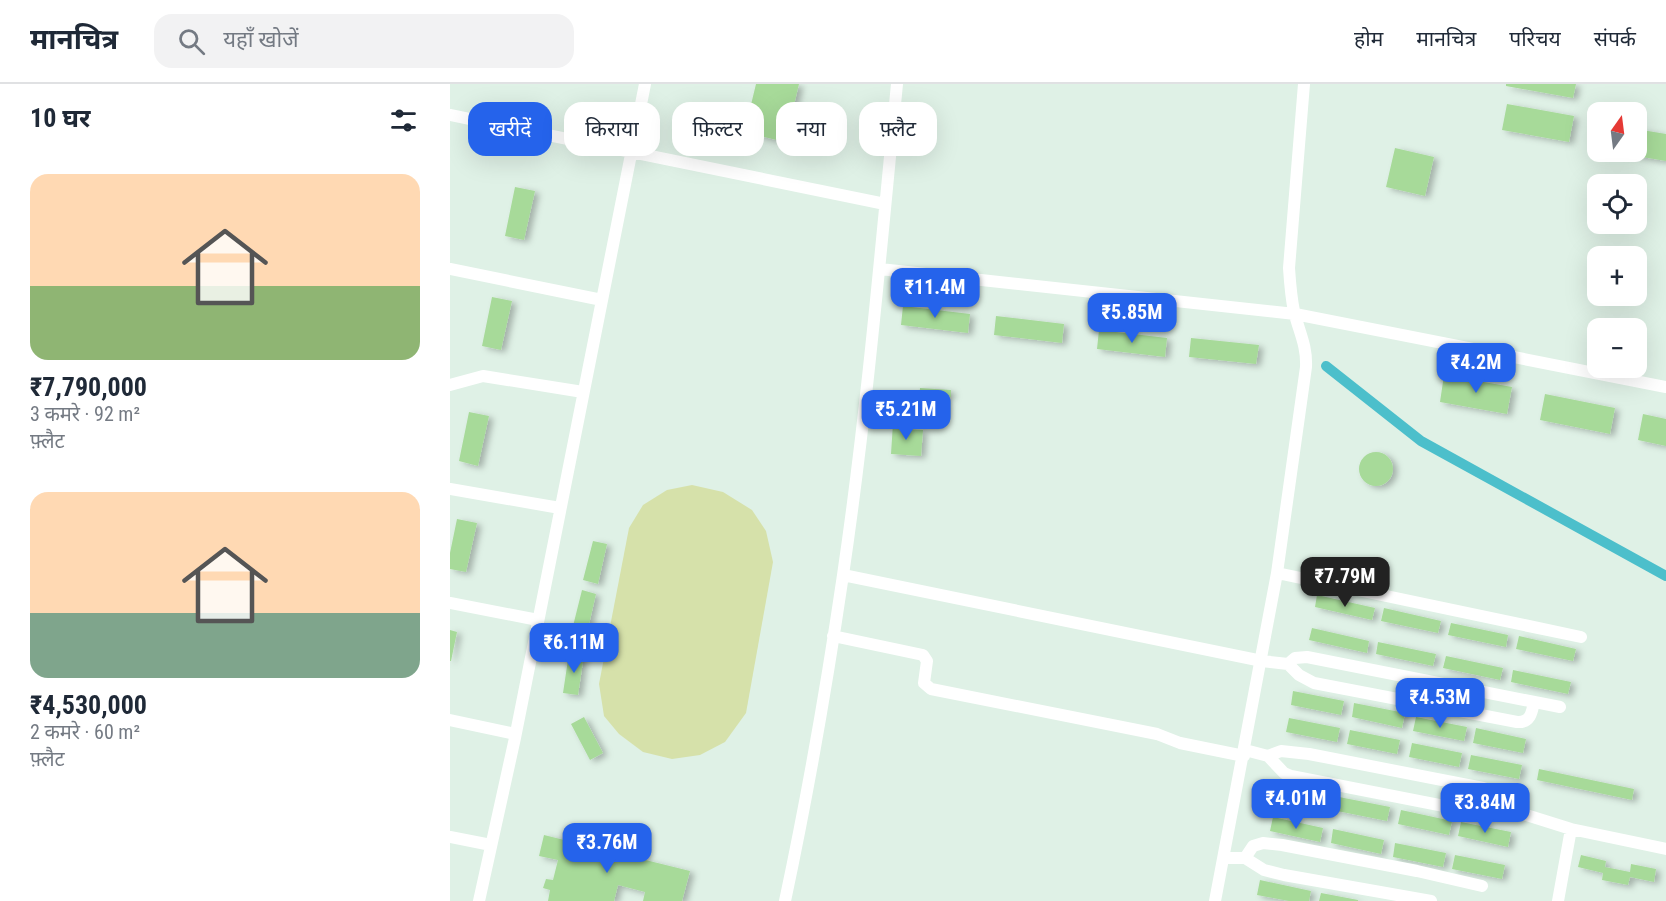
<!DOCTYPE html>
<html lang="hi">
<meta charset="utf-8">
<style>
body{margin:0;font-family:"Roboto Condensed","Noto Sans Devanagari",sans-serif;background:#f2f2f3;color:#1f2937;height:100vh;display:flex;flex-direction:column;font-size:22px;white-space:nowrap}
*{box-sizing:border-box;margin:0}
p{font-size:20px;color:#747a83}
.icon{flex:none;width:33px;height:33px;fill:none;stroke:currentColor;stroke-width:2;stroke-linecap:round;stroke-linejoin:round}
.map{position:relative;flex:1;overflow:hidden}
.panel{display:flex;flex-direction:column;background:#fff;width:450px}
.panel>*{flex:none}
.top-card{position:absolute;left:18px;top:18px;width:570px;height:54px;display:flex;gap:12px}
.needle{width:39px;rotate:14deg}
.buttons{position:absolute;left:1137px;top:18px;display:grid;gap:12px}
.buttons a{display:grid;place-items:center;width:60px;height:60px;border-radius:12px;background:#fff;box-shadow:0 6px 24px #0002;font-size:30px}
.price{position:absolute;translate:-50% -51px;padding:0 14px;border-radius:12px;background:#2563eb;color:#fff;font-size:20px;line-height:39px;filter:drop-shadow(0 2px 3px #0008)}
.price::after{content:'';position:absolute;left:50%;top:36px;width:18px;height:14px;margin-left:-9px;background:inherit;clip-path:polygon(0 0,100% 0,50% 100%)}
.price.current{background:#222;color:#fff}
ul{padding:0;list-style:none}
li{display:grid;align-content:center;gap:12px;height:318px;padding:0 30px}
li span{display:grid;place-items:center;height:186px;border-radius:18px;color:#555}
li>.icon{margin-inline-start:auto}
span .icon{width:108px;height:108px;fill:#fffc;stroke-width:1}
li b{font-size:26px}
h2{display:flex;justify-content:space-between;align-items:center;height:72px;padding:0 30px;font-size:26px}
.chip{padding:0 21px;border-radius:18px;background:#fff;box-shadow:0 6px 24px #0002;font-size:21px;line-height:54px}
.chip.current{background:#2563eb;color:#fff}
header{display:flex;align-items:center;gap:36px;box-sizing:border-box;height:84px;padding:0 30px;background:#fff;border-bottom:2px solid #e0e1e3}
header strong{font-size:28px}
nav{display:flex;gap:33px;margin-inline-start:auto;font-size:21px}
.search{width:420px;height:54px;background:#f2f2f3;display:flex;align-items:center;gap:15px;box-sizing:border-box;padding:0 21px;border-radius:18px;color:#747a83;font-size:22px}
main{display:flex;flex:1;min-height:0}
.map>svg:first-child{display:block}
.green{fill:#d6e1aa}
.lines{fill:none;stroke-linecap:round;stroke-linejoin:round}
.canal{stroke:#4cbfcb;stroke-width:10}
.building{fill:#a7da99;filter:url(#shadow)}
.minor{stroke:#fff;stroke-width:12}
</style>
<header>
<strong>मानचित्र</strong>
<div class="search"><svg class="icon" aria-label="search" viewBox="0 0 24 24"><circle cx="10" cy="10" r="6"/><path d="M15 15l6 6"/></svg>यहाँ खोजें</div>
<nav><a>होम</a><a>मानचित्र</a><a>परिचय</a><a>संपर्क</a></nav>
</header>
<main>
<section class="panel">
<h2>10 घर<svg class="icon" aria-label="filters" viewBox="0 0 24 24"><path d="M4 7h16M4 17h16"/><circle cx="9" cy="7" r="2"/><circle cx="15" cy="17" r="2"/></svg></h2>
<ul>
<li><span style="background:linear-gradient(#ffd9b3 60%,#8fb573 0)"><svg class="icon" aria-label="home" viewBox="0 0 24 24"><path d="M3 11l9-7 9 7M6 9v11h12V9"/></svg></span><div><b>₹7,790,000</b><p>3 कमरे · 92 m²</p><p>फ़्लैट</p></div></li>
<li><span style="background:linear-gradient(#ffd9b3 65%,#7fa58c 0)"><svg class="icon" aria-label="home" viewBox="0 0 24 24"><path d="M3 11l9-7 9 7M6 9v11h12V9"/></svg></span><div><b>₹4,530,000</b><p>2 कमरे · 60 m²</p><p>फ़्लैट</p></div></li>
</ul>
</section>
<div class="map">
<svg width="1216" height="817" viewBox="0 0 1216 817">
<defs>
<filter id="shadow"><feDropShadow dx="4.5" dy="2.5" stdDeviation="3" flood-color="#0004"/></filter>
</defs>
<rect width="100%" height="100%" fill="#dff1e6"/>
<!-- green -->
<path class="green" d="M242,401L273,408L302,426L316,447L323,478L296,629L275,658L250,671L222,675L193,668L169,650L154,632L149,600L179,444L193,421L217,406Z"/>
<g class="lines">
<!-- canal -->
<path class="canal" d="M876,282L971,357L1216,492"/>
</g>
<!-- building -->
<path class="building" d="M306,0H349L335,58L306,51L311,31L299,29Z
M1056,0H1126L1123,14L1056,2Z
M1057,20L1124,32L1119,58L1052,46Z
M1186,45L1216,50V77L1168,69L1186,68Z
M945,64L984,73L975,112L936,103Z
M65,103L85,107L74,156L55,152Z
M42,213L62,217L51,266L32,262Z
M453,222L520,230L518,249L451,241Z
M546,232L614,240L612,259L544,251Z
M649,246L717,254L715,273L647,265Z
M741,254L809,261L806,280L739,273Z
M994,291L1062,303L1057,330L990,318Z
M470,304L501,306V313L494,312L493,330L468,329Z
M1095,310L1165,324L1160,350L1090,336Z
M19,328L39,332L28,382L9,377Z
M1193,330L1216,335V362L1188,356Z
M443,339H451V345L473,346L471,372L441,370Z
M909 385a17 17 0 1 1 34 0a17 17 0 1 1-34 0Z
M7,435L27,439L16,488L0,485V469Z
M143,457L157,460L148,500L133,496Z
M132,506L146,510L137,549L122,546Z
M867,511L925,524L922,536L865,523Z
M934,524L991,537L988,549L931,537Z
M1001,539L1058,551L1056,563L998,551Z
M862,544L919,557L917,569L859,556Z
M0,546L7,548L1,577H0Z
M1069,552L1126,565L1123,577L1066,565Z
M928,558L986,570L983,582L926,570Z
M119,569L134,571L128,611L113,609Z
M996,572L1053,584L1050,596L993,584Z
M1063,586L1121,598L1118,610L1061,598Z
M843,607L894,617L891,631L841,621Z
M904,619L955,629L952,644L902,633Z
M134,633L153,669L140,676L121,640Z
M966,633L1017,643L1014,657L963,647Z
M839,634L890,644L887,658L836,648Z
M1026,644L1076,655L1073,669L1023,659Z
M900,646L950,656L947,670L897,660Z
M962,659L1012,669L1009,683L959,673Z
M1021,671L1072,681L1069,695L1018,685Z
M1089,685L1184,705L1182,716L1087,696Z
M828,701L879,711L876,725L826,715Z
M889,713L940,723L937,737L887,727Z
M951,726L1002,737L999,751L948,740Z
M823,733L873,744L870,758L820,747Z
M1011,738L1061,748L1058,763L1008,752Z
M883,745L934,756L931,770L881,759Z
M94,751L240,787L232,817H193L195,808L168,801L164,817H98L100,806L93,804L96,795L103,796L108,776L89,772Z
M945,759L996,769L993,783L943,773Z
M1005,771L1055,781L1052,795L1002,785Z
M1131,771L1156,777L1155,783L1180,788L1181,780L1206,785L1204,798L1180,793L1178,801L1152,796L1153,789L1128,783Z
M810,796L861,807L859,817H839L807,811Z
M871,809L908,816V817H869Z"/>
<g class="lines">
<!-- minor -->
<path class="minor" d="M0,31L435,120
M0,185L152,216
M430,185L845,230L1216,303
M0,301L33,292L133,308
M0,405L110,424
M827,489L1131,553
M393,491L812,577L838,580L845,574L857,573L1110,623
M0,519L88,536
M383,552L473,571L477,577L474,599L481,605L707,650L730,659L794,672
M838,580L849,591L864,599L1067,638C1080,639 1082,629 1084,618
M0,636L65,650
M795,666L818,672L831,667L859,670L1033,704L1051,710L1059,717L1067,728L1121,745L1216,765
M818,672L834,689L841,692L1040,731H1060L1067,728
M0,753L41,761
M774,774H795L814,786L834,791L981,817
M795,774L803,762L813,759L832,761L967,787L1032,802
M29,817L65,654L195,0
M335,817C358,709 377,600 393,491C417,328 431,164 447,0
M765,817L827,489L856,283C857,261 849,248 844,227C841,213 840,199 839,184L854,0
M1108,817L1121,745"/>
</g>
</svg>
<div class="buttons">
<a><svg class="needle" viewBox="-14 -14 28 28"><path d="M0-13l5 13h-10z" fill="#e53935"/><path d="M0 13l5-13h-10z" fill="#747a83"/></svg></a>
<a><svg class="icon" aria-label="locate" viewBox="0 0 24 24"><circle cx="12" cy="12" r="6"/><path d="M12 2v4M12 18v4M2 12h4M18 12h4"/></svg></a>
<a>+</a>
<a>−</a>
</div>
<b class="price" style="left:485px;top:235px">₹11.4M</b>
<b class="price" style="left:682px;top:260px">₹5.85M</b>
<b class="price" style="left:1026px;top:310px">₹4.2M</b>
<b class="price" style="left:456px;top:357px">₹5.21M</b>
<b class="price current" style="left:895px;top:524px">₹7.79M</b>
<b class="price" style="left:124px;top:590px">₹6.11M</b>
<b class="price" style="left:990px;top:645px">₹4.53M</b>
<b class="price" style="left:846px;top:746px">₹4.01M</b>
<b class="price" style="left:1035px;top:750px">₹3.84M</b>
<b class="price" style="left:157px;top:790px">₹3.76M</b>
<div class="top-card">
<a class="chip current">खरीदें</a>
<a class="chip">किराया</a>
<a class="chip">फ़िल्टर</a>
<a class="chip">नया</a>
<a class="chip">फ़्लैट</a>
</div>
</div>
</main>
